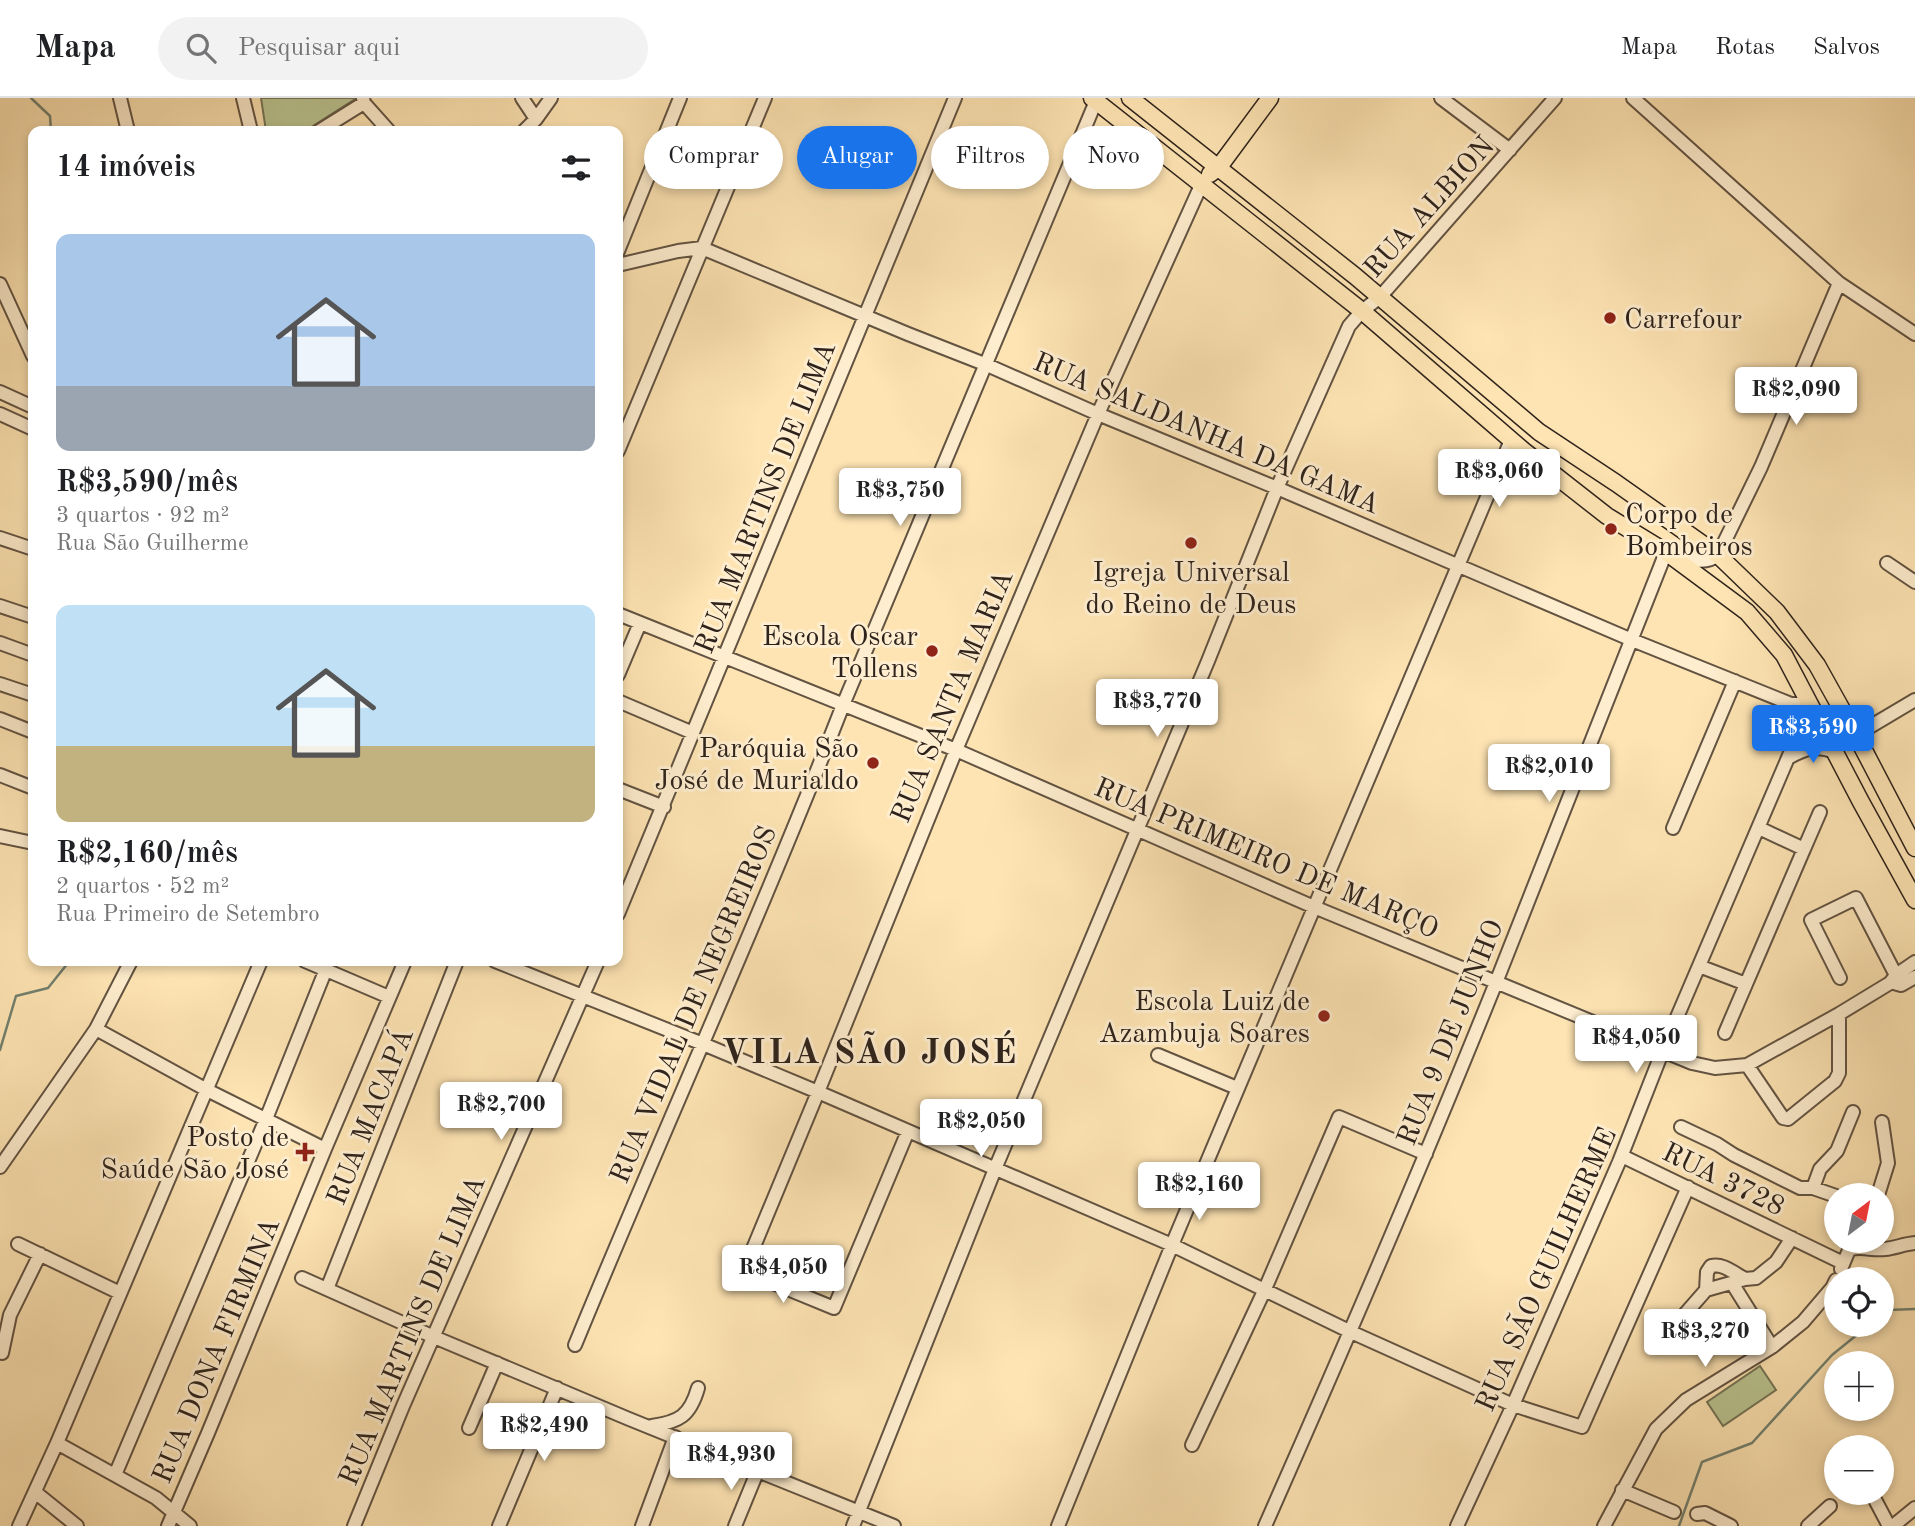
<!DOCTYPE html>
<html lang="pt">
<meta charset="utf-8">
<style>
body{margin:0;font-family:"Old Standard TT",serif;background:#f2f2f2;color:#202124;height:100vh;display:flex;flex-direction:column;font-size:26px;white-space:nowrap}
*{box-sizing:border-box;margin:0}
p{font-size:23px;color:#757577}
.icon{flex:none;width:38px;height:38px;fill:none;stroke:currentColor;stroke-width:2;stroke-linecap:round;stroke-linejoin:round}
.map{position:relative;flex:1;overflow:hidden}
.side{position:absolute;left:28px;top:28px;width:595px;height:840px;display:flex;flex-direction:column;background:#fff;border-radius:14px;box-shadow:0 4px 10px #0003}
.side>*{flex:none}
.guide{position:absolute;left:644px;top:28px;width:665px;height:63px;display:flex;gap:14px}
.needle{width:46px;rotate:32deg}
.fabs{position:absolute;left:1824px;top:1085px;display:grid;gap:14px}
.fabs a{display:grid;place-items:center;width:70px;height:70px;border-radius:50%;background:#fff;box-shadow:0 4px 10px #0003;font-size:35px}
.price{position:absolute;translate:-50% -60px;padding:0 16px;border-radius:7px;background:#fff;color:#222;font-size:23px;line-height:46px;filter:drop-shadow(0 2px 4px #0008)}
.price::after{content:'';position:absolute;left:50%;top:42px;width:21px;height:16px;margin-left:-10px;background:inherit;clip-path:polygon(0 0,100% 0,50% 100%)}
.price.current{background:#1a73e8;color:#fff}
ul{padding:0;list-style:none}
li{display:grid;align-content:center;gap:14px;height:371px;padding:0 28px}
li span{display:grid;place-items:center;height:217px;border-radius:14px;color:#555}
li>.icon{margin-inline-start:auto}
span .icon{width:126px;height:126px;fill:#fffc;stroke-width:1}
li b{font-size:30px}
h2{display:flex;justify-content:space-between;align-items:center;height:84px;padding:0 28px;font-size:30px}
.chip{padding:0 24px;border-radius:32px;background:#fff;box-shadow:0 4px 10px #0003;font-size:24px;line-height:63px}
.chip.current{background:#1a73e8;color:#fff}
header{display:flex;align-items:center;gap:42px;box-sizing:border-box;height:98px;padding:0 35px;background:#fff;border-bottom:2px solid #e0e0e0}
header strong{font-size:33px}
nav{display:flex;gap:38px;margin-inline-start:auto;font-size:24px}
.search{width:490px;height:63px;background:#f2f2f2;display:flex;align-items:center;gap:18px;box-sizing:border-box;padding:0 24px;border-radius:38px;color:#757577;font-size:26px}
.map>svg:first-child{display:block}
.green{fill:#bac591;stroke:#747456;stroke-width:2}
.lines{fill:none;stroke-linecap:round;stroke-linejoin:round}
.stream{stroke:#728170;stroke-width:2.5}
.minor-casing{stroke:#625342;stroke-width:16}
.major-casing{stroke:#2e231c;stroke-width:19}
.minor{stroke:#feedce;stroke-width:12}
.major{stroke:#fee4b3;stroke-width:16}
.poi-dot{fill:#8f2418;stroke:#feedce;stroke-width:2.5}
.labels{text-anchor:middle;stroke-width:6;stroke-linejoin:round;paint-order:stroke}
.street-label{font-size:28px;fill:#2e231c;stroke:#feedce}
.poi-label{font-size:28px;fill:#2e231c;stroke:#feedce;text-anchor:end}
.district-label{font-size:35px;font-weight:bold;letter-spacing:2px;fill:#2e231c;stroke:#feedce}
</style>
<header>
<strong>Mapa</strong>
<div class="search"><svg class="icon" aria-label="search" viewBox="0 0 24 24"><circle cx="10" cy="10" r="6"/><path d="M15 15l6 6"/></svg>Pesquisar aqui</div>
<nav><a>Mapa</a><a>Rotas</a><a>Salvos</a></nav>
</header>
<div class="map">
<svg width="1915" height="1428" viewBox="0 0 1915 1428">
<rect width="100%" height="100%" fill="#fee4b3"/>
<filter id="stains"><feTurbulence type="fractalNoise" baseFrequency=".00286" numOctaves="4"/><feColorMatrix values="0 0 0 0 .2 0 0 0 0 .09 0 0 0 0 .02 0 0 0 .5 -.17"/></filter>
<radialGradient id="worn" r=".72"><stop offset=".6" stop-color="#630" stop-opacity="0"/><stop offset="1" stop-color="#630" stop-opacity=".3"/></radialGradient>
<!-- green -->
<path class="green" d="M261,0H355V1L305,33H266Z
M1760,1268L1776,1292L1723,1328L1707,1304Z"/>
<g class="lines">
<!-- stream -->
<path class="stream" d="M31,0L50,18L51,33
M0,952L16,898L48,890L68,865V863
M1881,1217L1888,1212L1915,1211
M1679,1428L1702,1364L1752,1345L1832,1257L1869,1227"/>
<defs>
<path id="minor" d="M120,0L128,33
M243,0L251,33
M363,0L364,5L389,33
M522,0L536,21
M1441,0L1510,52
M1633,0L1839,185L1915,236
M319,33L364,5
M524,33L536,21L551,0
M618,153L680,0
M618,167L678,153L702,150L908,236L987,267L1098,316L1277,390L1632,542L1791,606H1811L1663,952L1619,1064L1513,1307L1457,1428
M0,186L33,258
M0,294L33,309
M0,316L33,331
M618,353L765,0
M0,440L33,451
M1887,465L1915,484
M0,508L33,519
M618,516L956,652L1314,809L1692,965L1715,970L1747,967L1839,916L1890,885L1896,877L1915,864
M0,545L33,557
M618,577L640,525
M0,586L33,597
M618,603L693,635
M0,621L33,634
M1856,637L1915,602
M1788,660C1806,650 1816,647 1835,654
M0,677L33,690
M618,691L664,709
M1673,730L1735,583
M1759,730L1804,751L1820,714
M0,738L33,745
M618,816L955,0
M305,863L389,899
M495,863L703,946L818,994L1172,1147L1351,1234L1513,1307L1582,1329L1688,1089
M1699,868L1746,886
M1840,880L1811,822L1856,800L1901,887
M1894,885L1901,887L1915,879
M96,931L207,992L325,1051
M1725,935L1804,751
M1158,957L1237,990
M1747,967L1783,1020L1788,1021L1835,983L1839,975V916
M1681,1029L1717,1046L1734,1057L1800,1090H1813L1836,1098
M1622,1058L1843,1165
M0,1069L96,931L131,863
M1813,1090L1820,1071L1837,1053L1853,1014
M1878,1097L1888,1065L1882,1024
M18,1146L120,1195
M750,1158L818,994L956,652L1098,316L1202,85
M1841,1171L1849,1152C1860,1147 1873,1153 1885,1151C1895,1150 1904,1146 1915,1145
M744,1173L834,1210L908,1033
M302,1180L434,1239L629,1321L894,1428
M1732,1185L1772,1249
M327,1191L457,863
M1706,1192L1707,1174L1711,1168C1723,1165 1734,1175 1745,1181
M1685,1216L1706,1192L1745,1181L1756,1180L1776,1164L1792,1140
M575,1247C663,1033 759,822 843,607L1096,3
M2,1255L10,1217L40,1156
M652,1328C679,1324 690,1318 698,1290
M469,1330L497,1265
M57,1345L156,1400L190,1428
M1192,1347L1265,1191L1339,1019L1426,1056
M115,1377L266,1021L326,871
M1622,1392L1674,1414
M35,1394L77,1428
M1872,1396L1889,1428
M1697,1416L1705,1415L1731,1428
M19,1428L57,1345L261,863
M168,1428L208,1335L325,1051L405,863
M354,1428L403,1308L598,863
M499,1428L557,1290
M642,1428L675,1339
M735,1428L758,1372
M853,1428L995,1071L1208,563L1277,390L1349,228L1362,213L1380,199L1555,0
M1058,1428L1172,1147L1511,342
M1265,1428C1345,1247 1423,1066 1497,882C1554,740 1610,597 1666,454C1683,459 1703,469 1718,457L1761,369L1839,185
M1604,1428L1656,1331L1686,1302L1772,1249L1803,1224L1832,1190L1836,1182
M1808,1428L1830,1408
M1893,1428L1915,1410"/>
<path id="major" d="M1092,0L1362,213L1524,353L1607,418L1666,454L1747,514L1784,557L1861,704L1915,802
M1130,0L1355,178L1539,334L1616,385L1718,457L1777,514L1817,567L1856,637L1915,750
M1210,76L1219,69L1270,0"/>
</defs>
<!-- minor casing -->
<use href="#minor" class="minor-casing"/>
<!-- major casing -->
<use href="#major" class="major-casing"/>
<!-- minor -->
<use href="#minor" class="minor"/>
<!-- major -->
<use href="#major" class="major"/>
</g>
<!-- markers -->
<g class="poi-dot">
<circle cx="1610" cy="220" r="7"/>
<circle cx="1611" cy="431" r="7"/>
<circle cx="1191" cy="445" r="7"/>
<circle cx="932" cy="553" r="7"/>
<circle cx="873" cy="665" r="7"/>
<circle cx="1324" cy="918" r="7"/>
<path d="M301.5 1043.5h7v7h7v7h-7v7h-7v-7h-7v-7h7z"/>
</g>
<g class="labels">
<!-- street labels -->
<g class="street-label">
<text transform="translate(1428 108) rotate(-48)" y="10">RUA ALBION</text>
<text transform="translate(1207 334) rotate(23)" y="10">RUA SALDANHA DA GAMA</text>
<text transform="translate(764 399) rotate(-68)" y="10">RUA MARTINS DE LIMA</text>
<text transform="translate(951 598) rotate(-67)" y="10">RUA SANTA MARIA</text>
<text transform="translate(1267 759) rotate(23)" y="10">RUA PRIMEIRO DE MARÇO</text>
<text transform="translate(692 906) rotate(-67)" y="10">RUA VIDAL DE NEGREIROS</text>
<text transform="translate(1449 934) rotate(-68)" y="10">RUA 9 DE JUNHO</text>
<text transform="translate(369 1018) rotate(-68)" y="10">RUA MACAPÁ</text>
<text transform="translate(1724 1080) rotate(26)" y="10">RUA 3728</text>
<text transform="translate(1545 1171) rotate(-66)" y="10">RUA SÃO GUILHERME</text>
<text transform="translate(411 1232) rotate(-67)" y="10">RUA MARTINS DE LIMA</text>
<text transform="translate(215 1252) rotate(-67)" y="10">RUA DONA FIRMINA</text>
</g>
<!-- poi labels -->
<g class="poi-label">
<text x="1624" y="230" text-anchor="start">Carrefour</text>
<text x="1625" y="425" text-anchor="start">Corpo de<tspan x="1625" dy="32">Bombeiros</tspan></text>
<text x="1191" y="483" text-anchor="middle">Igreja Universal<tspan x="1191" dy="32">do Reino de Deus</tspan></text>
<text x="918" y="547">Escola Oscar<tspan x="918" dy="32">Tollens</tspan></text>
<text x="859" y="659">Paróquia São<tspan x="859" dy="32">José de Murialdo</tspan></text>
<text x="1310" y="912">Escola Luiz de<tspan x="1310" dy="32">Azambuja Soares</tspan></text>
<text x="289" y="1048">Posto de<tspan x="289" dy="32">Saúde São José</tspan></text>
</g>
<!-- district labels -->
<g class="district-label">
<text x="870" y="965">VILA SÃO JOSÉ</text>
</g>
</g>
<rect width="100%" height="100%" filter="url(#stains)"/>
<rect width="100%" height="100%" fill="url(#worn)"/>
</svg>
<div class="fabs">
<a><svg class="needle" viewBox="-14 -14 28 28"><path d="M0-13l5 13h-10z" fill="#e53935"/><path d="M0 13l5-13h-10z" fill="#757577"/></svg></a>
<a><svg class="icon" aria-label="locate" viewBox="0 0 24 24"><circle cx="12" cy="12" r="6"/><path d="M12 2v4M12 18v4M2 12h4M18 12h4"/></svg></a>
<a>+</a>
<a>−</a>
</div>
<b class="price" style="left:1796px;top:329px">R$2,090</b>
<b class="price" style="left:1499px;top:411px">R$3,060</b>
<b class="price" style="left:900px;top:430px">R$3,750</b>
<b class="price" style="left:1157px;top:641px">R$3,770</b>
<b class="price current" style="left:1813px;top:667px">R$3,590</b>
<b class="price" style="left:1549px;top:706px">R$2,010</b>
<b class="price" style="left:1636px;top:977px">R$4,050</b>
<b class="price" style="left:501px;top:1044px">R$2,700</b>
<b class="price" style="left:981px;top:1061px">R$2,050</b>
<b class="price" style="left:1199px;top:1124px">R$2,160</b>
<b class="price" style="left:783px;top:1207px">R$4,050</b>
<b class="price" style="left:1705px;top:1271px">R$3,270</b>
<b class="price" style="left:544px;top:1365px">R$2,490</b>
<b class="price" style="left:731px;top:1394px">R$4,930</b>
<div class="guide">
<a class="chip">Comprar</a>
<a class="chip current">Alugar</a>
<a class="chip">Filtros</a>
<a class="chip">Novo</a>
</div>
<section class="side">
<h2>14 imóveis<svg class="icon" aria-label="filters" viewBox="0 0 24 24"><path d="M4 7h16M4 17h16"/><circle cx="9" cy="7" r="2"/><circle cx="15" cy="17" r="2"/></svg></h2>
<ul>
<li><span style="background:linear-gradient(#a9c7e8 70%,#9aa5b1 0)"><svg class="icon" aria-label="home" viewBox="0 0 24 24"><path d="M3 11l9-7 9 7M6 9v11h12V9"/></svg></span><div><b>R$3,590/mês</b><p>3 quartos · 92 m²</p><p>Rua São Guilherme</p></div></li>
<li><span style="background:linear-gradient(#bfe0f5 65%,#c2b280 0)"><svg class="icon" aria-label="home" viewBox="0 0 24 24"><path d="M3 11l9-7 9 7M6 9v11h12V9"/></svg></span><div><b>R$2,160/mês</b><p>2 quartos · 52 m²</p><p>Rua Primeiro de Setembro</p></div></li>
</ul>
</section>
</div>
